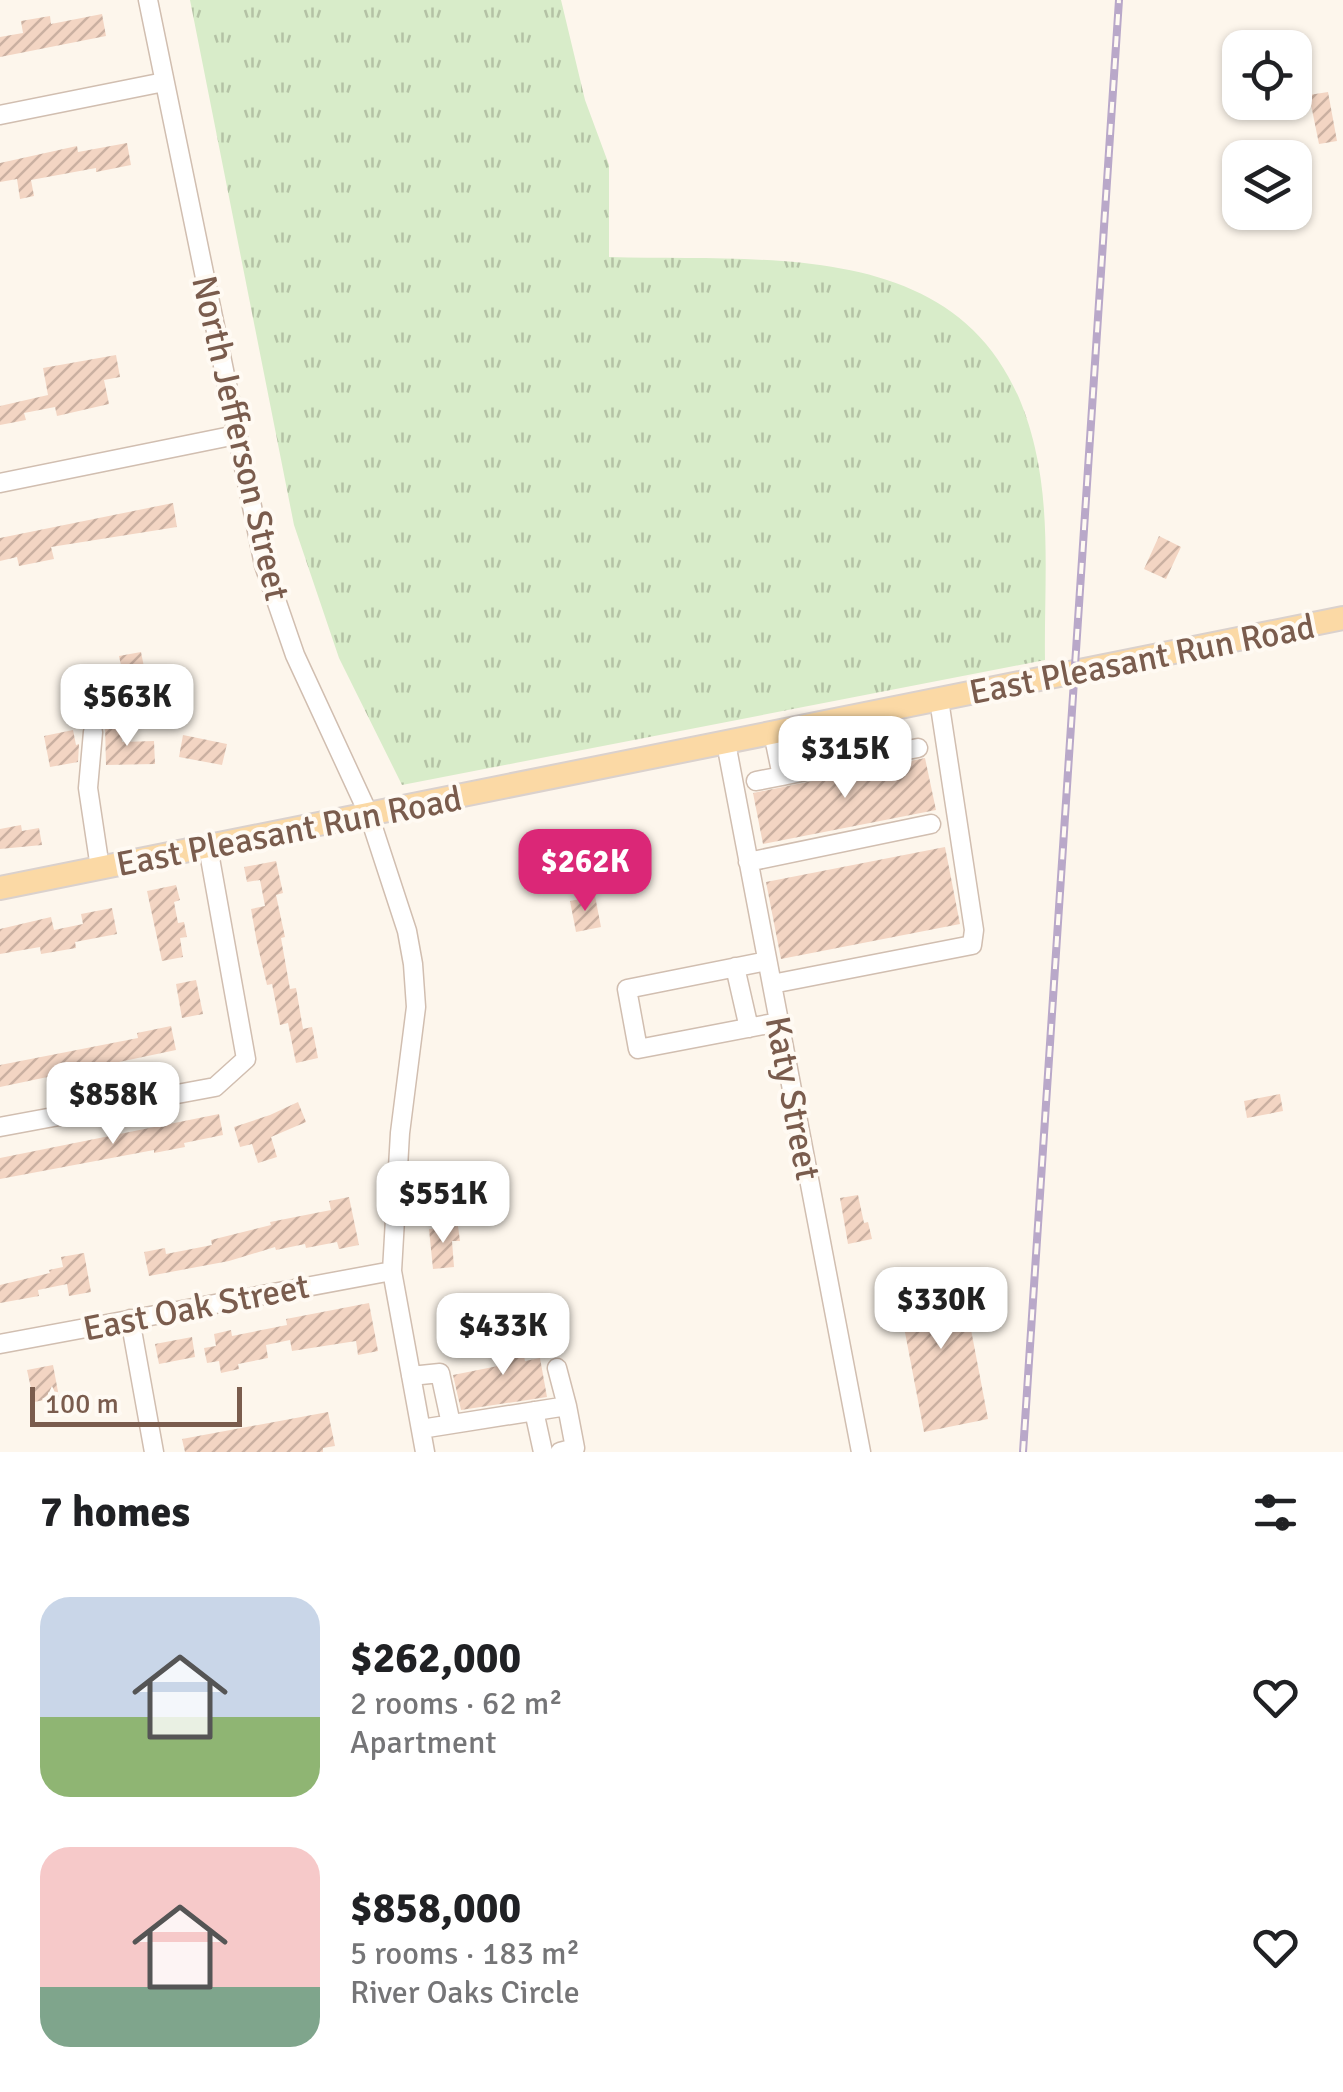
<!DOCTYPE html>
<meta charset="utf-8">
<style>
body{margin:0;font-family:Signika,sans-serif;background:#f2f2f2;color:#202124;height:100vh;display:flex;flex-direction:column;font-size:38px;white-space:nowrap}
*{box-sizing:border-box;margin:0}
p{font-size:32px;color:#757577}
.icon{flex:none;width:55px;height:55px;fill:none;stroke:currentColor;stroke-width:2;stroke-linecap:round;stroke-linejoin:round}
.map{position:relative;height:1452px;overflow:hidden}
.panel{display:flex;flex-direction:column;background:#fff;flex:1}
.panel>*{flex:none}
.buttons{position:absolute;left:1222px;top:30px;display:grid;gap:20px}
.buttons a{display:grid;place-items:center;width:90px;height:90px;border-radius:20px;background:#fff;box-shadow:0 2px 8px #0004;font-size:50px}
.scale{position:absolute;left:30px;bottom:25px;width:212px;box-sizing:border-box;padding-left:10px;border:5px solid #7a5c4d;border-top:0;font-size:28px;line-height:35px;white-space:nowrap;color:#7a5c4d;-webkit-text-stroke:8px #fffaf3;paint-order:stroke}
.price{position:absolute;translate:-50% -85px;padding:0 22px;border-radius:20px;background:#fff;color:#222;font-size:32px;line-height:65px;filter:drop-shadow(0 2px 5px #0008)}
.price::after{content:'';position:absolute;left:50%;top:60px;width:30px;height:22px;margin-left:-15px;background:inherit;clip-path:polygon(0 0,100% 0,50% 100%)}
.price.on{background:#db2777;color:#fff}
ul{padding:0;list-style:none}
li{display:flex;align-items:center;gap:30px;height:250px;padding:0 40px}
li span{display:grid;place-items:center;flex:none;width:280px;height:200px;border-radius:30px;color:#555}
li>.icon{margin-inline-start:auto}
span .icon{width:120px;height:120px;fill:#fffc;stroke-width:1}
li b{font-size:42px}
h2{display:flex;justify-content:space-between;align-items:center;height:120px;padding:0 40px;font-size:42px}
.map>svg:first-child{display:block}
.grass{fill:url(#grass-tufts)}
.building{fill:url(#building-hatch)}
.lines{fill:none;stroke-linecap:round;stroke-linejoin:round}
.minor-casing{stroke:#d1beb0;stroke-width:21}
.major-casing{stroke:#dad1cd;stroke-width:26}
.minor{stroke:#fff;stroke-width:18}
.major{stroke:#fbd9a5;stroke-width:22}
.rail-casing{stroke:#b9a8c9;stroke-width:8}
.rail{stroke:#fffaf3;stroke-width:4;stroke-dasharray:11;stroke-linecap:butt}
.labels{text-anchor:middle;stroke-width:8;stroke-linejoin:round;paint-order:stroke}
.street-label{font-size:35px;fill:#7a5c4d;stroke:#fffaf3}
</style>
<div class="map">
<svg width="1343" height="1452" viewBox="0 0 1343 1452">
<defs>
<pattern id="grass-tufts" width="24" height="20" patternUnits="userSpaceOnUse" patternTransform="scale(2.5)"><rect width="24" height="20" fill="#d8ecc9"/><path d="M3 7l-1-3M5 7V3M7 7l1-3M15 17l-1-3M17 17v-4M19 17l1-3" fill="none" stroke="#b4c2a5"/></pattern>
<pattern id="building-hatch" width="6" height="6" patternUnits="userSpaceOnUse" patternTransform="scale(2.5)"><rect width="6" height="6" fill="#f3d5c3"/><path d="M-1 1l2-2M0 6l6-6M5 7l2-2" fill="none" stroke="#cab0a1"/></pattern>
</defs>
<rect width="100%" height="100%" fill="#fdf6ec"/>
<!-- grass -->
<path class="grass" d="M190,0H561L585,100L609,165V257C778,262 986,234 1035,448C1051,516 1044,591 1045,660L402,785L339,658L294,525Z"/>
<!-- building -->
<path class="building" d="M102,14L106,36L0,57V37L23,33L21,21L50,16L51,24Z
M1328,92L1337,141L1319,144L1309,95Z
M127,143L131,165L96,172V168L31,180L34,196L20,199L17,179L0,182V163L77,146L78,152Z
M116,355L120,377L104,380L109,404L57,416L55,407L24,413L26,420L0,425V406L48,395L43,368Z
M173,503L177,527L51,547L54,559L19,566L17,557L0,561V538Z
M1159,536L1181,547L1166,579L1144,569Z
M141,652L150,697L102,703L98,684L124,679L119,656Z
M121,723L122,742L154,741L155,764L106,765L105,724Z
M73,730L76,745L79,744L78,762L50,767L44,736Z
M183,735L227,744L222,765L179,757Z
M925,758L936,810L763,844L753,793Z
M21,825L22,831L39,828L42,845L0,849V829Z
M593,840L598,870L566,876L561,846Z
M945,847L960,924L781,959L766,882Z
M276,861L283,893L276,895L285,937L281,938L290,989L296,988L303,1029L312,1027L318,1058L296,1063L288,1023L280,1025L272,984L267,985L257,943L251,909L265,906L260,880L247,882L244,867Z
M176,885L180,900L174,902L178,923L184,922L187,937L180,938L183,957L162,961L147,891Z
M595,896L601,927L576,932L570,901Z
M112,908L117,934L75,942L76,948L41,954L40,947L0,954V929L51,917L54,930L83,924L81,914Z
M196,980L203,1014L182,1018L176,984Z
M171,1026L176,1050L0,1087V1065L138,1038L137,1033Z
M1280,1094L1283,1111L1247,1118L1244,1101Z
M298,1102L306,1122L271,1137L277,1157L258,1163L252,1144L240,1147L234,1127L270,1115Z
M219,1114L223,1135L184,1143L185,1147L154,1153V1150L0,1179V1158Z
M858,1195L864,1223L868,1222L872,1239L848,1244L840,1198Z
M349,1197L359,1245L339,1249L337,1242L306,1248L305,1244L276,1250L275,1247L229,1261L149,1276L144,1252L165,1248L166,1254L212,1245L211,1240L271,1225L270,1222L331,1210L329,1201Z
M458,1226L460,1241H452L454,1267L433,1269L429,1229Z
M84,1253L91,1292L69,1296L67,1284L38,1290L39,1296L0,1303V1285L50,1273L49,1270L63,1267L61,1257Z
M948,1270L953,1300L965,1298L988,1419L924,1432L895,1280Z
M369,1303L378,1351L358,1355L356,1341L292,1351L290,1340L266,1345L268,1358L238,1364L239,1369L221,1373L219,1361L207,1363L204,1348L216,1346L214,1334L231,1330L232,1336L287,1325L286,1319Z
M517,1322L525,1361L540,1358L547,1397L461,1410L453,1375L508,1364L501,1325Z
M192,1337L195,1357L159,1364L155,1344Z
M53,1365L59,1397L34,1402L27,1370Z
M328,1412L335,1446L323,1448V1452H185L182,1439Z"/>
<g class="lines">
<defs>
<path id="minor" d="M148,0L264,565L295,655L369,815L407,931L413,964L416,1007L400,1133L392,1271L425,1452
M0,115L164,82
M0,483L236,435
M93,732L88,788L100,868
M773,733L782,776L897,752L888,710
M726,743L861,1452
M897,752L918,748
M756,781L782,776
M748,862L931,824
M767,961L627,989L638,1049L779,1022
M735,967L749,1028
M772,984L972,945L974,930L939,700
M0,1127L215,1087L246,1059L208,847
M130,1319L154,1452
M0,1344L392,1271
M411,1376L440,1373L451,1424
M534,1411L543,1452
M421,1429L567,1406L557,1368
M560,1452L575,1448L567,1406"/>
<path id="major" d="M0,888L1343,618"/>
</defs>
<!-- minor casing -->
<use href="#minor" class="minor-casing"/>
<!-- major casing -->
<use href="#major" class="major-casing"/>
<!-- minor -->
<use href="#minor" class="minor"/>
<!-- major -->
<use href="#major" class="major"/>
<defs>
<path id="rail" d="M1023,1452L1119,0"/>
</defs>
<!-- rail casing -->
<use href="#rail" class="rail-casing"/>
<!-- rail -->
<use href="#rail" class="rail"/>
</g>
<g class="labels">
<!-- street labels -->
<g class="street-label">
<text transform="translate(241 438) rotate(77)" y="12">North Jefferson Street</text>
<text transform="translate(1142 659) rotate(-11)" y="12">East Pleasant Run Road</text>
<text transform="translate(289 831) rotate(-11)" y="12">East Pleasant Run Road</text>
<text transform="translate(793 1098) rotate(79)" y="12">Katy Street</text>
<text transform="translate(196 1307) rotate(-11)" y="12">East Oak Street</text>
</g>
</g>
</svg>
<div class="buttons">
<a><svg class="icon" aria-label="locate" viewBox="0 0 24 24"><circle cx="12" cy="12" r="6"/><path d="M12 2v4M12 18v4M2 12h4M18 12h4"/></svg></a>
<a><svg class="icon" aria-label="layers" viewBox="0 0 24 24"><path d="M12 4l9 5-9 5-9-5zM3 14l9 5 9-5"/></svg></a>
</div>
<div class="scale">100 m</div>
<b class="price" style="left:127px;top:749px">$563K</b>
<b class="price" style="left:845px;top:801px">$315K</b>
<b class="price on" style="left:585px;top:914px">$262K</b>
<b class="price" style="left:113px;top:1147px">$858K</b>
<b class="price" style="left:443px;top:1246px">$551K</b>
<b class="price" style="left:941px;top:1352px">$330K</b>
<b class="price" style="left:503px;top:1378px">$433K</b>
</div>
<section class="panel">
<h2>7 homes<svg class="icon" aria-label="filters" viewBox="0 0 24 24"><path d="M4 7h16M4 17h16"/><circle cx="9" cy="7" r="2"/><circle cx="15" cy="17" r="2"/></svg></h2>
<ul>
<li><span style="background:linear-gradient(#c9d6e8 60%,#8fb573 0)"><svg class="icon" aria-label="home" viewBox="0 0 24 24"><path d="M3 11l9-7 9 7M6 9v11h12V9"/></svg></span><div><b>$262,000</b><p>2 rooms · 62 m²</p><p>Apartment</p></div><svg class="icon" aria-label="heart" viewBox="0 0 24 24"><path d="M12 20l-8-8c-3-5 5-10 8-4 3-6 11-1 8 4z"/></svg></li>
<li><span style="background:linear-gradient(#f6c9c9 70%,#7fa58c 0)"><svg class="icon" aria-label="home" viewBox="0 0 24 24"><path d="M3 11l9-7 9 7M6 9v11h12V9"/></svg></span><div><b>$858,000</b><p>5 rooms · 183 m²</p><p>River Oaks Circle</p></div><svg class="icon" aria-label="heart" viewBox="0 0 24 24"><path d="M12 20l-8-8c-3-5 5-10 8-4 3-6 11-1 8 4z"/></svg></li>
</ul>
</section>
